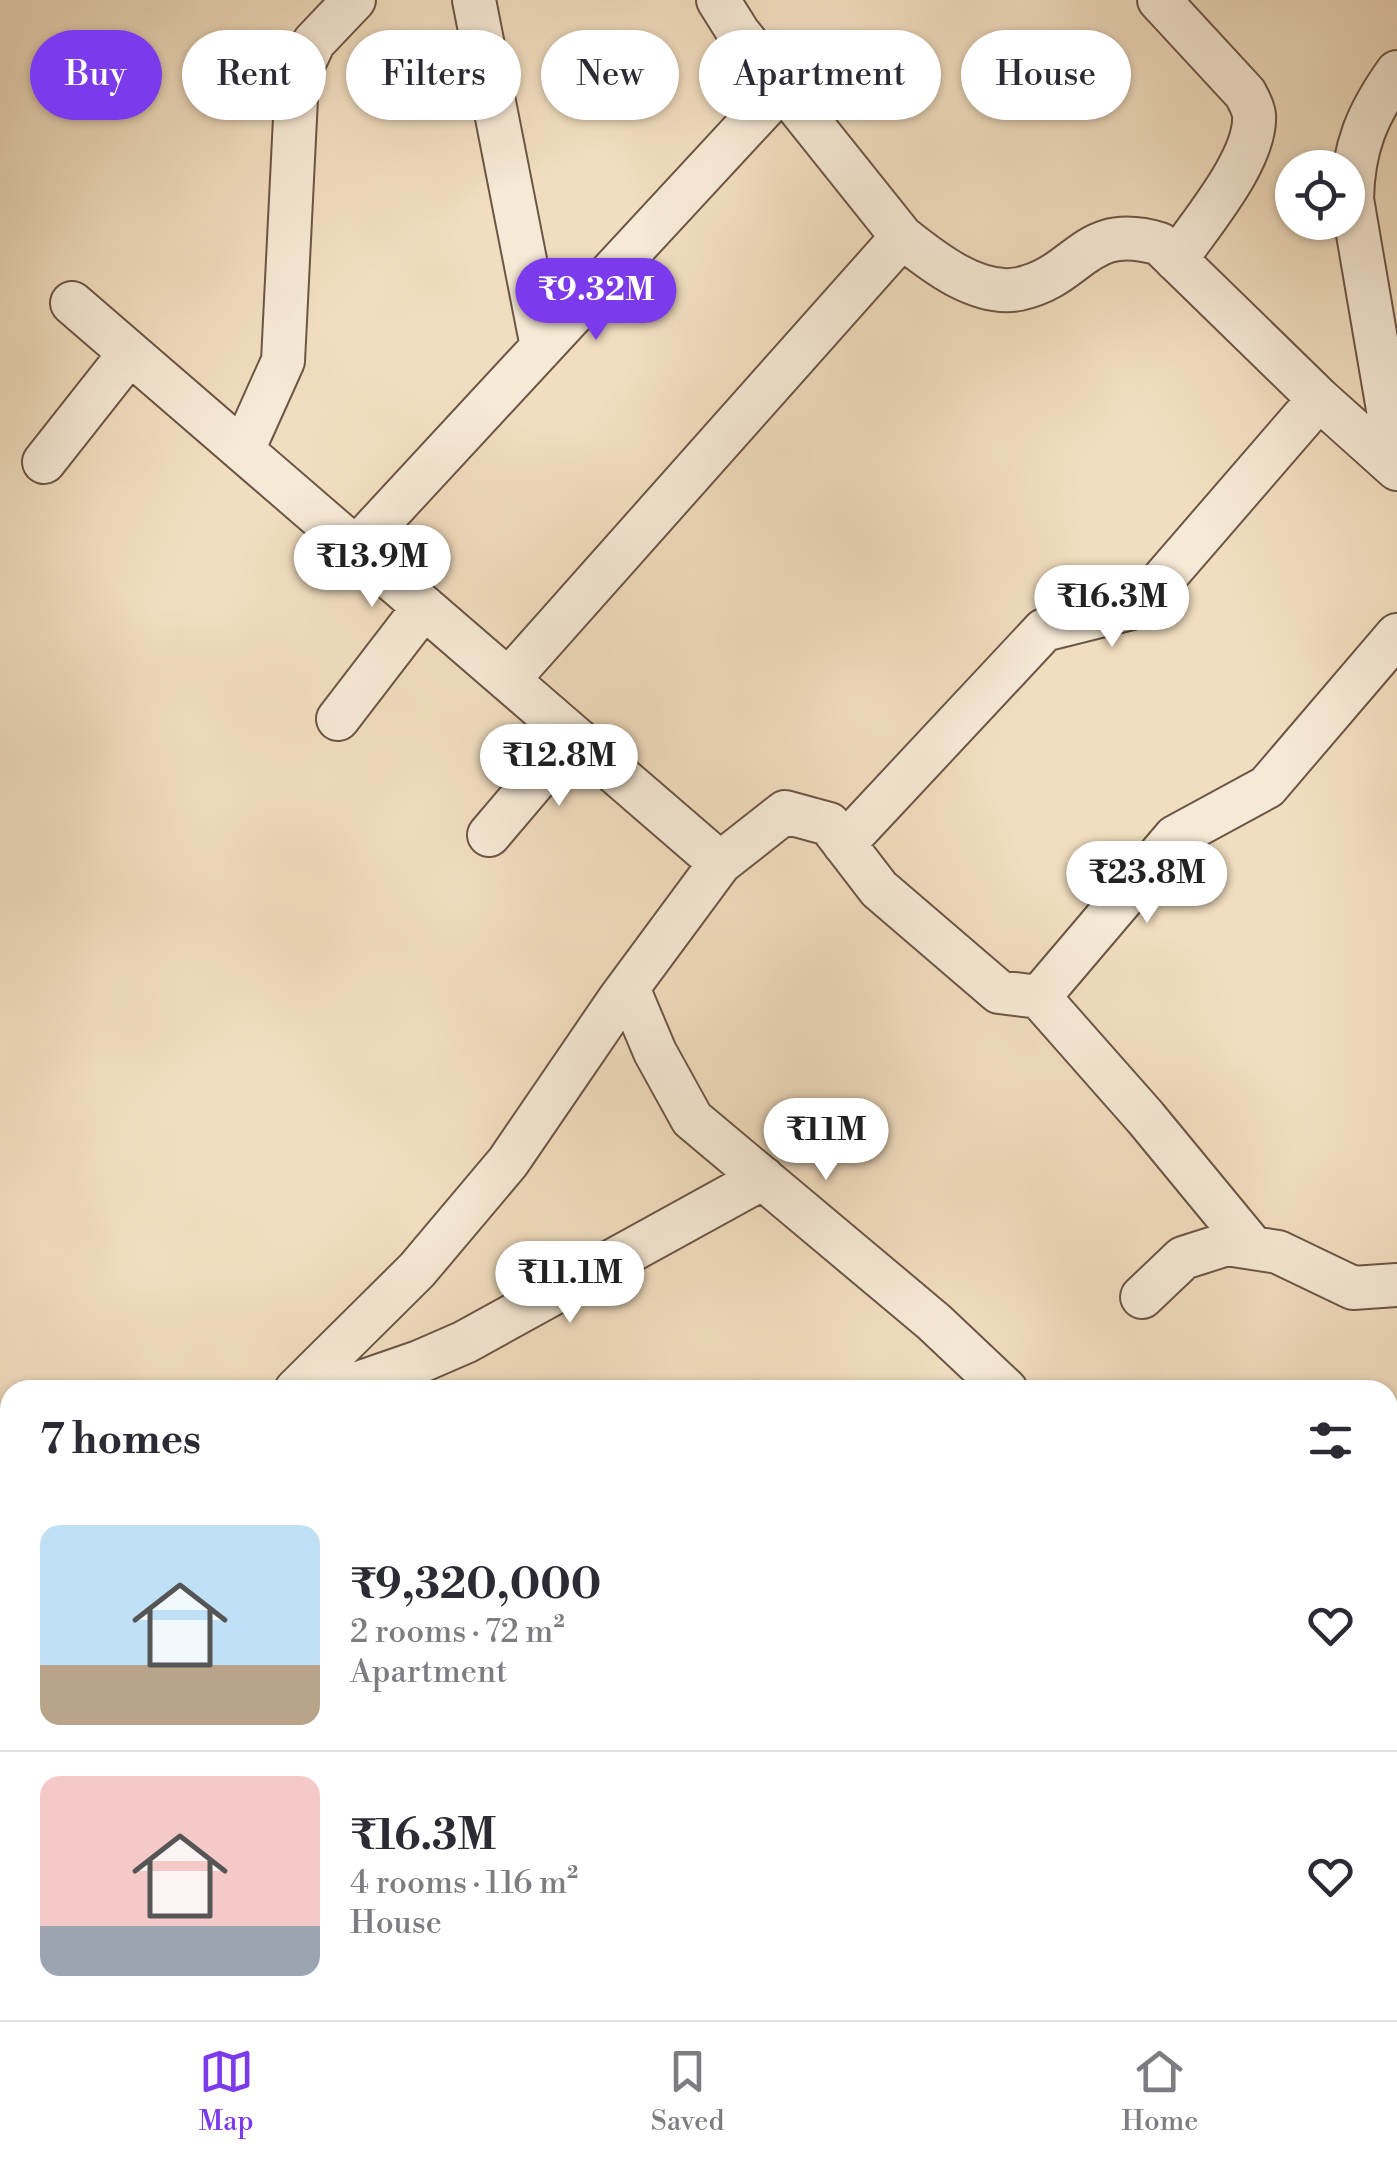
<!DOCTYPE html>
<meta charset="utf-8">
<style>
body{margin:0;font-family:"Libre Bodoni",serif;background:#f7f7f7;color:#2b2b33;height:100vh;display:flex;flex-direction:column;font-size:38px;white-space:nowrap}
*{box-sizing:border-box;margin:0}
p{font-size:32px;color:#7c7c81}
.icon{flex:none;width:55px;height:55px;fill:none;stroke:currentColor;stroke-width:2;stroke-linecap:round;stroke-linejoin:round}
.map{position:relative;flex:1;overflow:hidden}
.panel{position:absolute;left:0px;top:1380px;width:1398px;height:640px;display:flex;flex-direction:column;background:#fff;border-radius:30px 30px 0 0;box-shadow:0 2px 8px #0004}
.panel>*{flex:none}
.hud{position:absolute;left:30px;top:30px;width:1338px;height:90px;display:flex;gap:20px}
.fabs{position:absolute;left:1275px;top:150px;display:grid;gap:20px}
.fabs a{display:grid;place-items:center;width:90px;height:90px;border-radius:50%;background:#fff;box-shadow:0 2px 8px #0004;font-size:50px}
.price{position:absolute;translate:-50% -85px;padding:0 22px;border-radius:35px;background:#fff;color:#222;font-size:32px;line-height:65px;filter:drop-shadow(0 2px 5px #0008)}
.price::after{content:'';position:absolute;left:50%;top:60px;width:30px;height:22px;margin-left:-15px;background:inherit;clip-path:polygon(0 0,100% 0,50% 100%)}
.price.current{background:#7c3aed;color:#fff}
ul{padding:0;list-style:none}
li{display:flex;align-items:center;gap:30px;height:250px;padding:0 40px}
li+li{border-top:2px solid #e1e1e2}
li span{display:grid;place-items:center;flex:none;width:280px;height:200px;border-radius:20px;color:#555}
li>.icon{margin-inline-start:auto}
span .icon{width:120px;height:120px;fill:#fffc;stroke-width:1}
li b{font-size:42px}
h2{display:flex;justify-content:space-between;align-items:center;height:120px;padding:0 40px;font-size:42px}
.tag{padding:0 35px;border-radius:45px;background:#fff;box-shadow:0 2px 8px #0004;font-size:35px;line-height:90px}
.tag.current{background:#7c3aed;color:#fff}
.tab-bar{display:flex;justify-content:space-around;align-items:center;height:140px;border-top:2px solid #e1e1e2;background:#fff;font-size:28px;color:#7c7c81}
.tab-bar a{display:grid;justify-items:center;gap:5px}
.tab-bar .current{color:#7c3aed}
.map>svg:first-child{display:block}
.building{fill:#d89473;stroke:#40291c;stroke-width:2.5}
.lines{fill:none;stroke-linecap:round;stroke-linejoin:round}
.street-casing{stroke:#6c5645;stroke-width:46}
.street{stroke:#f6e9d5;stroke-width:42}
</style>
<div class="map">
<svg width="1397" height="2020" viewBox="0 0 1397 2020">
<rect width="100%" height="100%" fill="#f1ddbf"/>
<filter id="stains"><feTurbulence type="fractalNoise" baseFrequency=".002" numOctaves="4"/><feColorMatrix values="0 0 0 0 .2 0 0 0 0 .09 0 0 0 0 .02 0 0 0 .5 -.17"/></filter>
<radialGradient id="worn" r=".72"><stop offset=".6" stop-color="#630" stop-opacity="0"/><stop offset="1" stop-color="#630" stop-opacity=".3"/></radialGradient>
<!-- building -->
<path class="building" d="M1388,1647L1397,1656V1705L1388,1715Z
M891,2010H938L931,2020H900L889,2012Z"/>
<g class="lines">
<defs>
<path id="street" d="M474,0L542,347
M718,0L738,32L902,237C932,261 977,297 1019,289C1081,276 1084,221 1160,244L1319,399L1397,469
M1159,0L1245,93C1249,100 1253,107 1254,115C1257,159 1200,224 1176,260
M1397,72C1367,114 1353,148 1352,199L1397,462
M72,303L720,863
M243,450L283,361L297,78L314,42L354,0
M44,462L130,353
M356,548L782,88
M508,680L902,237
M338,719L424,607
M489,835L573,736
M844,844L1044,630L1140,606L1319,399
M628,988L655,1052L692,1119L934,1322L1006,1390
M1253,1248L1145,1117L1039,997L1175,837L1267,787L1397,635
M1142,1297L1183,1258L1227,1244L1278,1252L1353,1288L1397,1285
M296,1390L417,1270L508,1162L618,1001L720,863L785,812L829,824L879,889L999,992L1039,997
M338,1390L419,1362L465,1342L763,1178
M1392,1613L1397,1604
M0,1635L10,1642
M0,1686L10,1675
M1388,1836L1397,1823
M0,1967L10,1982
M842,2010L853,2020
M1150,2010L1152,2020
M43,2020L52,2010
M670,2020L678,2010
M1249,2020L1257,2010"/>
</defs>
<!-- street casing -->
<use href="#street" class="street-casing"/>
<!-- street -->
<use href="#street" class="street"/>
</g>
<rect width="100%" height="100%" filter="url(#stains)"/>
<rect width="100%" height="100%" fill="url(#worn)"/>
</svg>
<div class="fabs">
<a><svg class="icon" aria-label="locate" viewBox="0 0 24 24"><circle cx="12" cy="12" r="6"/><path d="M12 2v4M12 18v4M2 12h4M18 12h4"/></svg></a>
</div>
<b class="price current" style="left:596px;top:343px">₹9.32M</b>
<b class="price" style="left:372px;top:610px">₹13.9M</b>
<b class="price" style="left:1112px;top:650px">₹16.3M</b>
<b class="price" style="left:559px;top:809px">₹12.8M</b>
<b class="price" style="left:1147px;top:926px">₹23.8M</b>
<b class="price" style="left:826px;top:1183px">₹11M</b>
<b class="price" style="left:570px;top:1326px">₹11.1M</b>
<div class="hud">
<a class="tag current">Buy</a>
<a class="tag">Rent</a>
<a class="tag">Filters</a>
<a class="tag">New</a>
<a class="tag">Apartment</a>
<a class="tag">House</a>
</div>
<section class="panel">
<h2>7 homes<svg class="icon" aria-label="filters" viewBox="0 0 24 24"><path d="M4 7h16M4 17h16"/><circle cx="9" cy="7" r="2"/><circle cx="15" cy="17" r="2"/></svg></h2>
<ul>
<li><span style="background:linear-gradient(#bfe0f5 70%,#b9a48a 0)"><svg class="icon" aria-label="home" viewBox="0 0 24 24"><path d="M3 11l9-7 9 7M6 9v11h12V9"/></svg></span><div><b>₹9,320,000</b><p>2 rooms · 72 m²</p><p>Apartment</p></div><svg class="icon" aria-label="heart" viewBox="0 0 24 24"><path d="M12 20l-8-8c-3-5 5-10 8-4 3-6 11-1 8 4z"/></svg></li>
<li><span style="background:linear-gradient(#f6c9c9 75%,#9aa5b1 0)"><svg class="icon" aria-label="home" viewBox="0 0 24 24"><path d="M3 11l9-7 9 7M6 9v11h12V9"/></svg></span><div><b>₹16.3M</b><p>4 rooms · 116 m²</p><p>House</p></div><svg class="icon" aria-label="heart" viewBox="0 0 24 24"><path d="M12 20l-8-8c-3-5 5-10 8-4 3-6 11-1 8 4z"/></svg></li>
</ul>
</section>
</div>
<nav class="tab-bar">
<a class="current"><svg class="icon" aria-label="map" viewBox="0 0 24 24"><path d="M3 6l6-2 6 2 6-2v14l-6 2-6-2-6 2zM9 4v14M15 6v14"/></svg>Map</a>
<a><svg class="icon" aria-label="saved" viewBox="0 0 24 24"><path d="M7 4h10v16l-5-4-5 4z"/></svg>Saved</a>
<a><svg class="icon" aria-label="home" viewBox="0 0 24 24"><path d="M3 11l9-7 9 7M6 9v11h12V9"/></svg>Home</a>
</nav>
